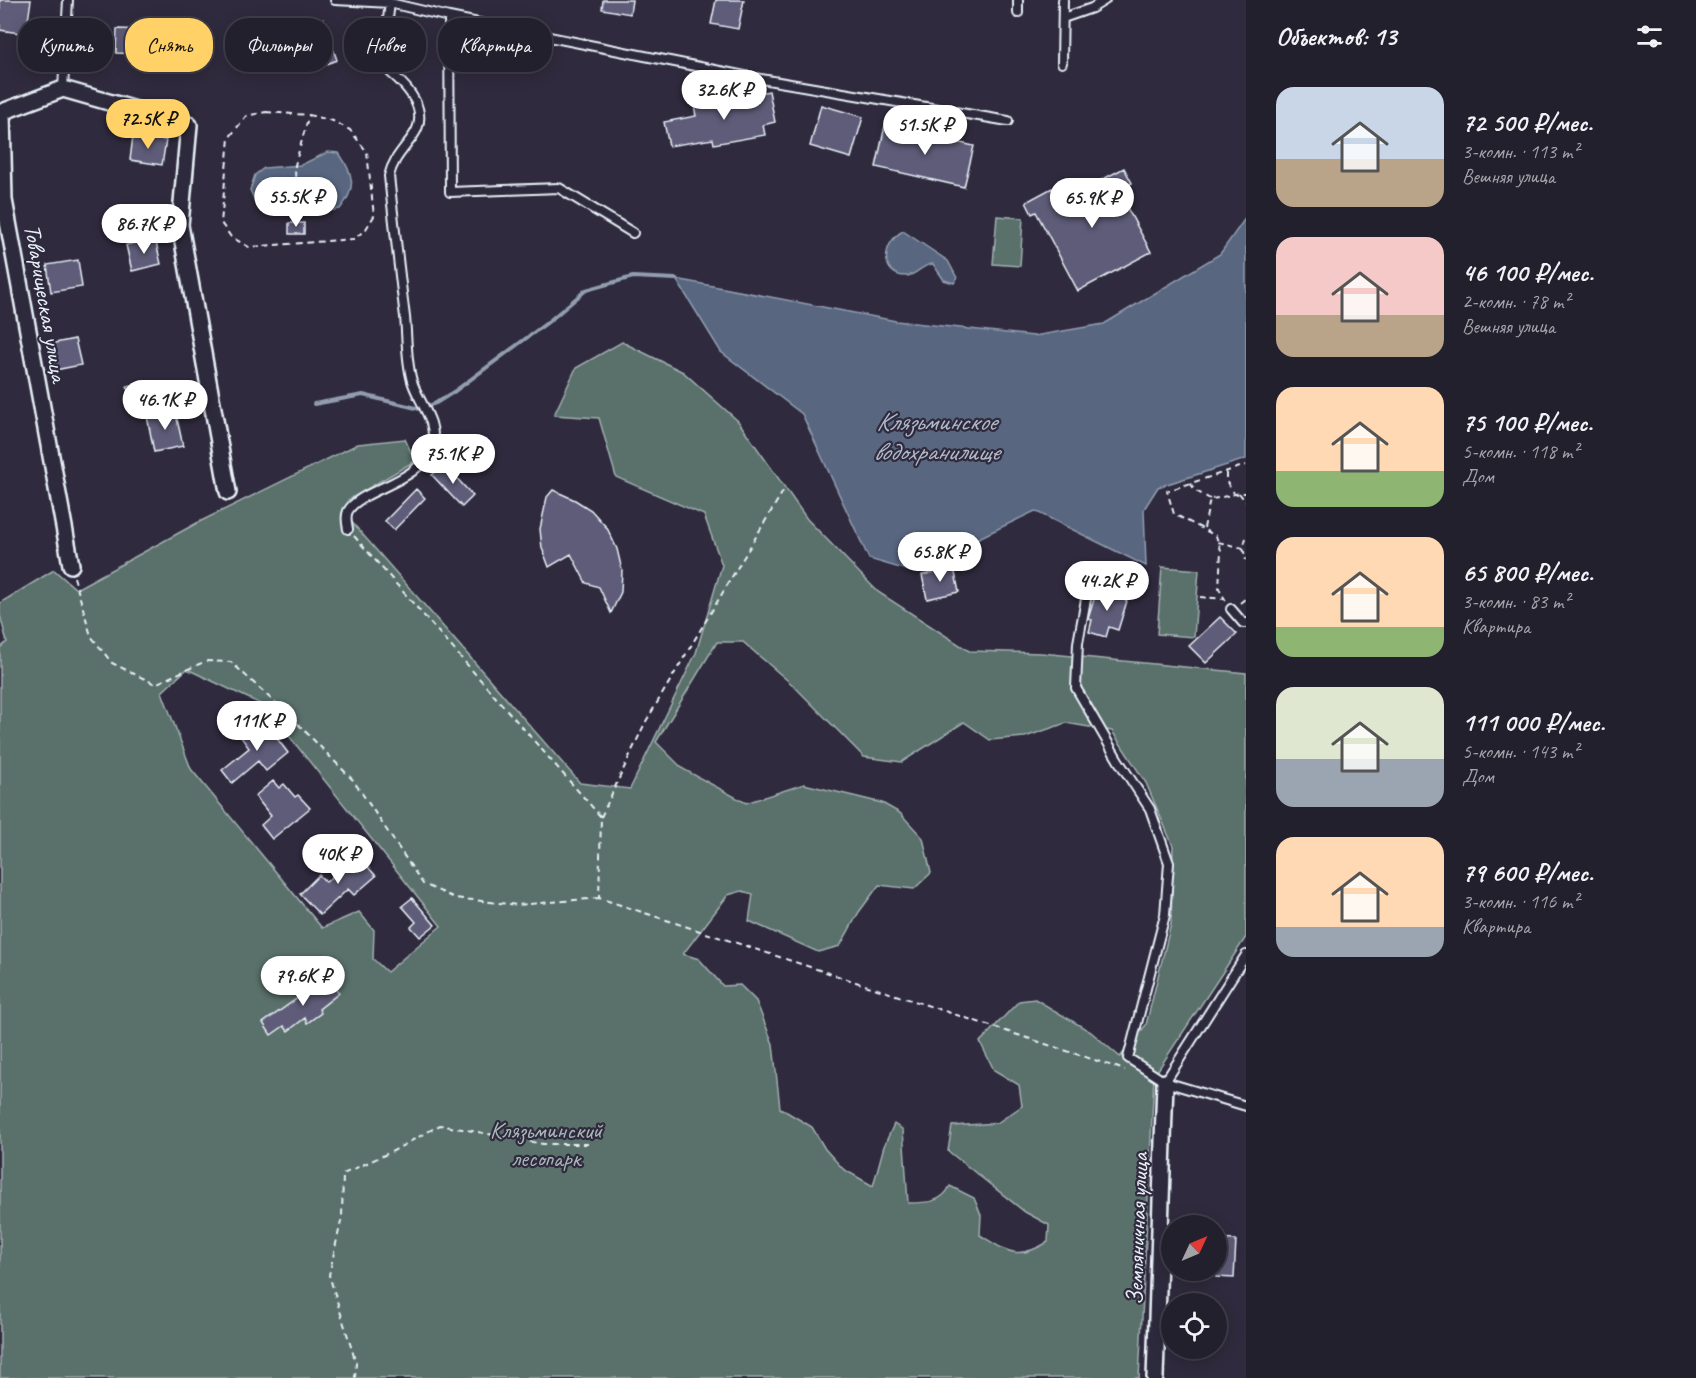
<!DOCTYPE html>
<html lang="ru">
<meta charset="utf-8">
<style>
body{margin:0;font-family:Caveat,sans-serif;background:#2f2d3a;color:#f1f3f6;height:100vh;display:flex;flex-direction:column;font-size:22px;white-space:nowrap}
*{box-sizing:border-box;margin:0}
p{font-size:20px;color:#a3a3aa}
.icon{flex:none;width:33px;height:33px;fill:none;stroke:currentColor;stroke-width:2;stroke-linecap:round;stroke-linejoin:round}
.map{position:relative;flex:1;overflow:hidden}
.details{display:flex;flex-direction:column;background:#23202e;width:450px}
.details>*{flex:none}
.banner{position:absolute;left:18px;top:18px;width:570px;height:54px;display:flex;gap:12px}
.needle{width:39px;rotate:46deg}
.tools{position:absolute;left:1161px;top:1215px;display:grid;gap:12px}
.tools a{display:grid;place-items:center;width:66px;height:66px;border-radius:50%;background:#23202e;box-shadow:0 3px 15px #0003,0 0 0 2px #403e4a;font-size:30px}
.price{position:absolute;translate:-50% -51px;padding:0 14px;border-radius:21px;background:#fff;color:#222;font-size:20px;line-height:39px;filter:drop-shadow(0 2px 3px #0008)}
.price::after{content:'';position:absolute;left:50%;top:36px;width:18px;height:14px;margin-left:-9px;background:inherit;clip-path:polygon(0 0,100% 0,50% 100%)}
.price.current{background:#ffd166;color:#111}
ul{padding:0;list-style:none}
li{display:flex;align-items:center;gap:18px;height:150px;padding:0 30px}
li span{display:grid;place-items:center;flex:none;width:168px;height:120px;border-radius:18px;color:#555}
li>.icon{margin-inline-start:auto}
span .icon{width:72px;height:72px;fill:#fffc;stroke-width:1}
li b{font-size:26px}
h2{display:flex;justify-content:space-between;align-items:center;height:72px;padding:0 30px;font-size:26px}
.chip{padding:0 21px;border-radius:24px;background:#23202e;box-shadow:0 3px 15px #0003,0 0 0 2px #403e4a;font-size:21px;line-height:54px}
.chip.current{background:#ffd166;color:#111}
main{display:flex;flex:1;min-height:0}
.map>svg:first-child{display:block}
.green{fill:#5a706a;stroke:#a1b0b1;stroke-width:1.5;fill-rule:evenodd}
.water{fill:#596680;stroke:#929eb0;stroke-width:1.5}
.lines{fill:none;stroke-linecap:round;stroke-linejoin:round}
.stream{stroke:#929eb0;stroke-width:4}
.building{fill:#5e5b79;stroke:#e8f1f8;stroke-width:1.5}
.service-casing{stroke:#e8f1f8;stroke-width:12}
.minor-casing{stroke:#e8f1f8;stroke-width:20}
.path{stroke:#e8f1f8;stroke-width:2;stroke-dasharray:6 4.5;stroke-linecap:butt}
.service{stroke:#2f2a3d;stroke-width:8}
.minor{stroke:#2f2a3d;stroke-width:15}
.labels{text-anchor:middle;stroke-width:4.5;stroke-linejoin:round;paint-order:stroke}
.street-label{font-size:24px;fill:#e8f1f8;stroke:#2f2a3d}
.park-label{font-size:24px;fill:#a8b7b8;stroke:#2f2a3d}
.water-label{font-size:26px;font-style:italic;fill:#afb9c8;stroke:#2f2a3d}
</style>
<main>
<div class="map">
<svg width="1246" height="1378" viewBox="0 0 1246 1378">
<rect width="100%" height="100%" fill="#2f2a3d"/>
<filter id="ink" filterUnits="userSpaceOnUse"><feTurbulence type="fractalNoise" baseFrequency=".0167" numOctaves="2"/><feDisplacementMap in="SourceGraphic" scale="12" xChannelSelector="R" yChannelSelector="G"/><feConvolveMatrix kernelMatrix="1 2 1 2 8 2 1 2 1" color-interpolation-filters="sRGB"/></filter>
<g filter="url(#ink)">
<!-- green -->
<path class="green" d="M997,216L1023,218L1020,266L993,264Z
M622,342L683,372L738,421L807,519L878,592L969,651L1041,653L1246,673V937L1154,1076L1139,1378H0V648L7,642L0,615V603L54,570L76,589L197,523L358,444L405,439L415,461L348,500L349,519L580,783L630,789L696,653L722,565L704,515L616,477L599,418L554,415L576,368ZM717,642H743L794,686L864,757L902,762L964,722L990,740L1025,737L1066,723L1112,731L1146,783L1173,846L1171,924L1146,1025L1120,1057L1091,1032L1035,999L1019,1001L980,1042L994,1070L1019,1085L1022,1106L997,1123L952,1126L948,1151L1025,1212L1049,1225L1048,1242C1017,1261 1008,1252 980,1235L981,1215L974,1198L950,1186C942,1203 926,1203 908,1203L903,1130L894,1124L884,1146L873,1186L843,1169L825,1149L812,1127L780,1108L773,1044L756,1001L740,985L723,986L699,959L683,954L728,895L742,891L753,894L749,921L818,952L840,946L859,912L879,885L914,889L931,873L923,838L900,813L882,803L804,784L746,803L683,769L656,742ZM187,669L265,706L441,926L387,972L373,959L374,930L359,912L322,928L191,769L162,692Z
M1162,567L1199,570L1194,637L1157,634Z"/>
<!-- water -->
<path class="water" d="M328,152L339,153C354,175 357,188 340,209L322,212L296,209L282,213H268L256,203L250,190L255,175L264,168L301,165Z
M1246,217V459L1158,487L1144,509L1146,566L1035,511L910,571L869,559L802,414L721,352L676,279L896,321L1034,336L1104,324L1220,254Z
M903,231L948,261L957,278L954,283L944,280L933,264C921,265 917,275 907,276C881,277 880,244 903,231Z"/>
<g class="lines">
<!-- stream -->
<path class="stream" d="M314,404L363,395L420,409L436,403L455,391L548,322L586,290L633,277L676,279"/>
</g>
<!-- building -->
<path class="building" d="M0,0H31L26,34L0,30Z
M603,0H632L630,14L602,9Z
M716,0H744L738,29L711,24Z
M323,19L337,60L310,70L295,29Z
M117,29L148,30V54L116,53Z
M769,91L775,122L763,125L765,135L714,144L713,139L669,146L664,122L696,116L694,105Z
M821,105L863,117L851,158L810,146Z
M885,126L974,146L964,187L876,167Z
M133,136L166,140L162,165L130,160Z
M1124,168L1132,183L1118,191L1151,252L1078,291L1036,212L1032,214L1026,202L1052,188L1060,202Z
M289,223H304V234H289Z
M155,238L161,264L132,271L126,245Z
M78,260L82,287L51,292L47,265Z
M75,339L81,365L55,370L50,344Z
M147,382L152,405L132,410L127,386Z
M175,410L183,446L154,452L147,416Z
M444,464L473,496L462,507L432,475Z
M416,489L425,498L394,530L385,521Z
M553,490L575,500L591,510L607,528L617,549L622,570L621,592L611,613L599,587L586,583L571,554L549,567L542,548L540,529L547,497Z
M954,568L959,592L927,599L922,575Z
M1104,587L1121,592L1119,598L1127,601L1118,630L1109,627L1106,637L1089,632L1092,620L1088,619L1095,596L1100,598Z
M1220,617L1237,634L1206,663L1189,646Z
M263,720L288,753L266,771L258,761L232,783L222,770L249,748L241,737Z
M273,781L279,788L284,784L295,797L298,795L310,808L272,839L261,825L271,816L255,796Z
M357,855L376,876L354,895L348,889L320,915L300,894L319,875L326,882Z
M412,898L435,925L420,937L411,927L416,922L402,906Z
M327,977L339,993L319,1009L321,1013L307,1023L305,1018L288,1031L284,1026L271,1035L263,1023Z
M1216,1239L1236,1240L1234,1278L1216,1277Z"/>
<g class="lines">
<defs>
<path id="service" d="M335,0L390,3L449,17L755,78L1008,121
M1018,13V0
M449,17L450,192L559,188L633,233
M1063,18L1092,8L1105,0
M1062,63L1063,0
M63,89L68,0
M348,529C347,524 345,517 348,511C361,488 422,483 432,445C438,421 418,402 412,381C406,361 407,337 405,317C399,270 394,223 389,176C393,159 403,150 413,136C430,112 409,88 391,73L386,34L390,3
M1088,588L1078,643L1076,688L1118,760L1150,809L1169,863L1165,915L1128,1058L1165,1082L1246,1106
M1231,609L1243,623H1246
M1165,1082L1246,955"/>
<path id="minor" d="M71,565L4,200L2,112L63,89L189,125L180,225L228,492
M1155,1378L1165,1082"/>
</defs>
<!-- service casing -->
<use href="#service" class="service-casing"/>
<!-- minor casing -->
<use href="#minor" class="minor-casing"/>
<!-- path -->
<path class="path" d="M266,112L309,115L333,121L350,130L367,152L374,216L366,229L354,239L249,247L231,237L221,223L229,138L246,116Z
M296,209L295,165L309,115
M1226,472V481L1234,493
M1190,483L1196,491L1210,499
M1239,493L1246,502
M1204,528L1210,499C1223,498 1233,493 1246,493
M354,536L601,817L599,898L1125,1070
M1246,538L1243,548L1246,560
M1218,542L1243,548
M74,577L91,636L112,663L155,684L206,661L231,662L294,720L353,780L423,884L455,898L517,905L599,898
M1200,597L1225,599
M1226,601L1219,589L1221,550L1216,536L1174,514L1167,491L1246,465
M1240,603L1246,598
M601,817L645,723L785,488
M355,1378L356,1363L329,1275L342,1217L343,1174L393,1151L440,1125L543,1144H593"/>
<!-- service -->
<use href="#service" class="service"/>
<!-- minor -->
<use href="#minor" class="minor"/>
</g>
</g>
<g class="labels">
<!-- street labels -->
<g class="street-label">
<text transform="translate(46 303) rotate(80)" y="8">Товарищеская улица</text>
<text transform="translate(1137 1229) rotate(-88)" y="8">Земляничная улица</text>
</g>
<!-- park labels -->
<g class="park-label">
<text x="546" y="1138">Клязьминский<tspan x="546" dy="28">лесопарк</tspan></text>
</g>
<!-- water labels -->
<g class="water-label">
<text x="936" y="430">Клязьминское<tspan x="936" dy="30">водохранилище</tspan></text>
</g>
</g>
</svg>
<div class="tools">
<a><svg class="needle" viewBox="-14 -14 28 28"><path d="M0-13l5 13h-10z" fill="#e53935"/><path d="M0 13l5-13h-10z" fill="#a3a3aa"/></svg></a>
<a><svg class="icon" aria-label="locate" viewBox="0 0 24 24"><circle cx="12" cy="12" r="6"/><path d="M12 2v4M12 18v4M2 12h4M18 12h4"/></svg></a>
</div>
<b class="price" style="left:724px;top:121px">32.6K ₽</b>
<b class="price current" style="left:148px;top:150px">72.5K ₽</b>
<b class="price" style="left:925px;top:156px">51.5K ₽</b>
<b class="price" style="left:296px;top:228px">55.5K ₽</b>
<b class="price" style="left:1092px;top:229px">65.9K ₽</b>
<b class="price" style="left:144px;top:255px">86.7K ₽</b>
<b class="price" style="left:165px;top:431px">46.1K ₽</b>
<b class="price" style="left:453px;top:485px">75.1K ₽</b>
<b class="price" style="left:940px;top:583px">65.8K ₽</b>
<b class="price" style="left:1107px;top:612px">44.2K ₽</b>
<b class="price" style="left:257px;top:752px">111K ₽</b>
<b class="price" style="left:338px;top:885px">40K ₽</b>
<b class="price" style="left:303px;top:1007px">79.6K ₽</b>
<div class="banner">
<a class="chip">Купить</a>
<a class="chip current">Снять</a>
<a class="chip">Фильтры</a>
<a class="chip">Новое</a>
<a class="chip">Квартира</a>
</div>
</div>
<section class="details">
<h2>Объектов: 13<svg class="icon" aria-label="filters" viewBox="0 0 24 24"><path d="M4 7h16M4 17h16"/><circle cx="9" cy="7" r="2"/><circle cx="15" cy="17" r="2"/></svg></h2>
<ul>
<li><span style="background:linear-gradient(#c9d6e8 60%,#b9a48a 0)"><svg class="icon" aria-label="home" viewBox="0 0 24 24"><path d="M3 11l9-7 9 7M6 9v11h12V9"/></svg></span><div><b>72 500 ₽/мес.</b><p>3-комн. · 113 m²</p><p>Вешняя улица</p></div></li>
<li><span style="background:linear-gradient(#f6c9c9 65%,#b9a48a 0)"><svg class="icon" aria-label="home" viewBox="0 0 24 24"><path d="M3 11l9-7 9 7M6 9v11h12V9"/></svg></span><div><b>46 100 ₽/мес.</b><p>2-комн. · 78 m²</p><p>Вешняя улица</p></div></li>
<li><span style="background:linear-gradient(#ffd9b3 70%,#8fb573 0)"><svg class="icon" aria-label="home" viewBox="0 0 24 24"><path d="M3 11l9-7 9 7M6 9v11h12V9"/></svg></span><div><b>75 100 ₽/мес.</b><p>5-комн. · 118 m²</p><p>Дом</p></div></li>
<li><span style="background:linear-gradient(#ffd9b3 75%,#8fb573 0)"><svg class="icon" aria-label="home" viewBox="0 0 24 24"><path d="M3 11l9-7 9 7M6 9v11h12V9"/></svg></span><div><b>65 800 ₽/мес.</b><p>3-комн. · 83 m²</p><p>Квартира</p></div></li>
<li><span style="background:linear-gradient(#dfe7d0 60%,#9aa5b1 0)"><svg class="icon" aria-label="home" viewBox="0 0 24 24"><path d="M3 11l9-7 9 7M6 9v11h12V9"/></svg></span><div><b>111 000 ₽/мес.</b><p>5-комн. · 143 m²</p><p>Дом</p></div></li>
<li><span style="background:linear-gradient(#ffd9b3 75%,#9aa5b1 0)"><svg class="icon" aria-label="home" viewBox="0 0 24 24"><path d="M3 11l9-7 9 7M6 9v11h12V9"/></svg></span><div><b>79 600 ₽/мес.</b><p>3-комн. · 116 m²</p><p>Квартира</p></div></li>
</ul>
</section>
</main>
